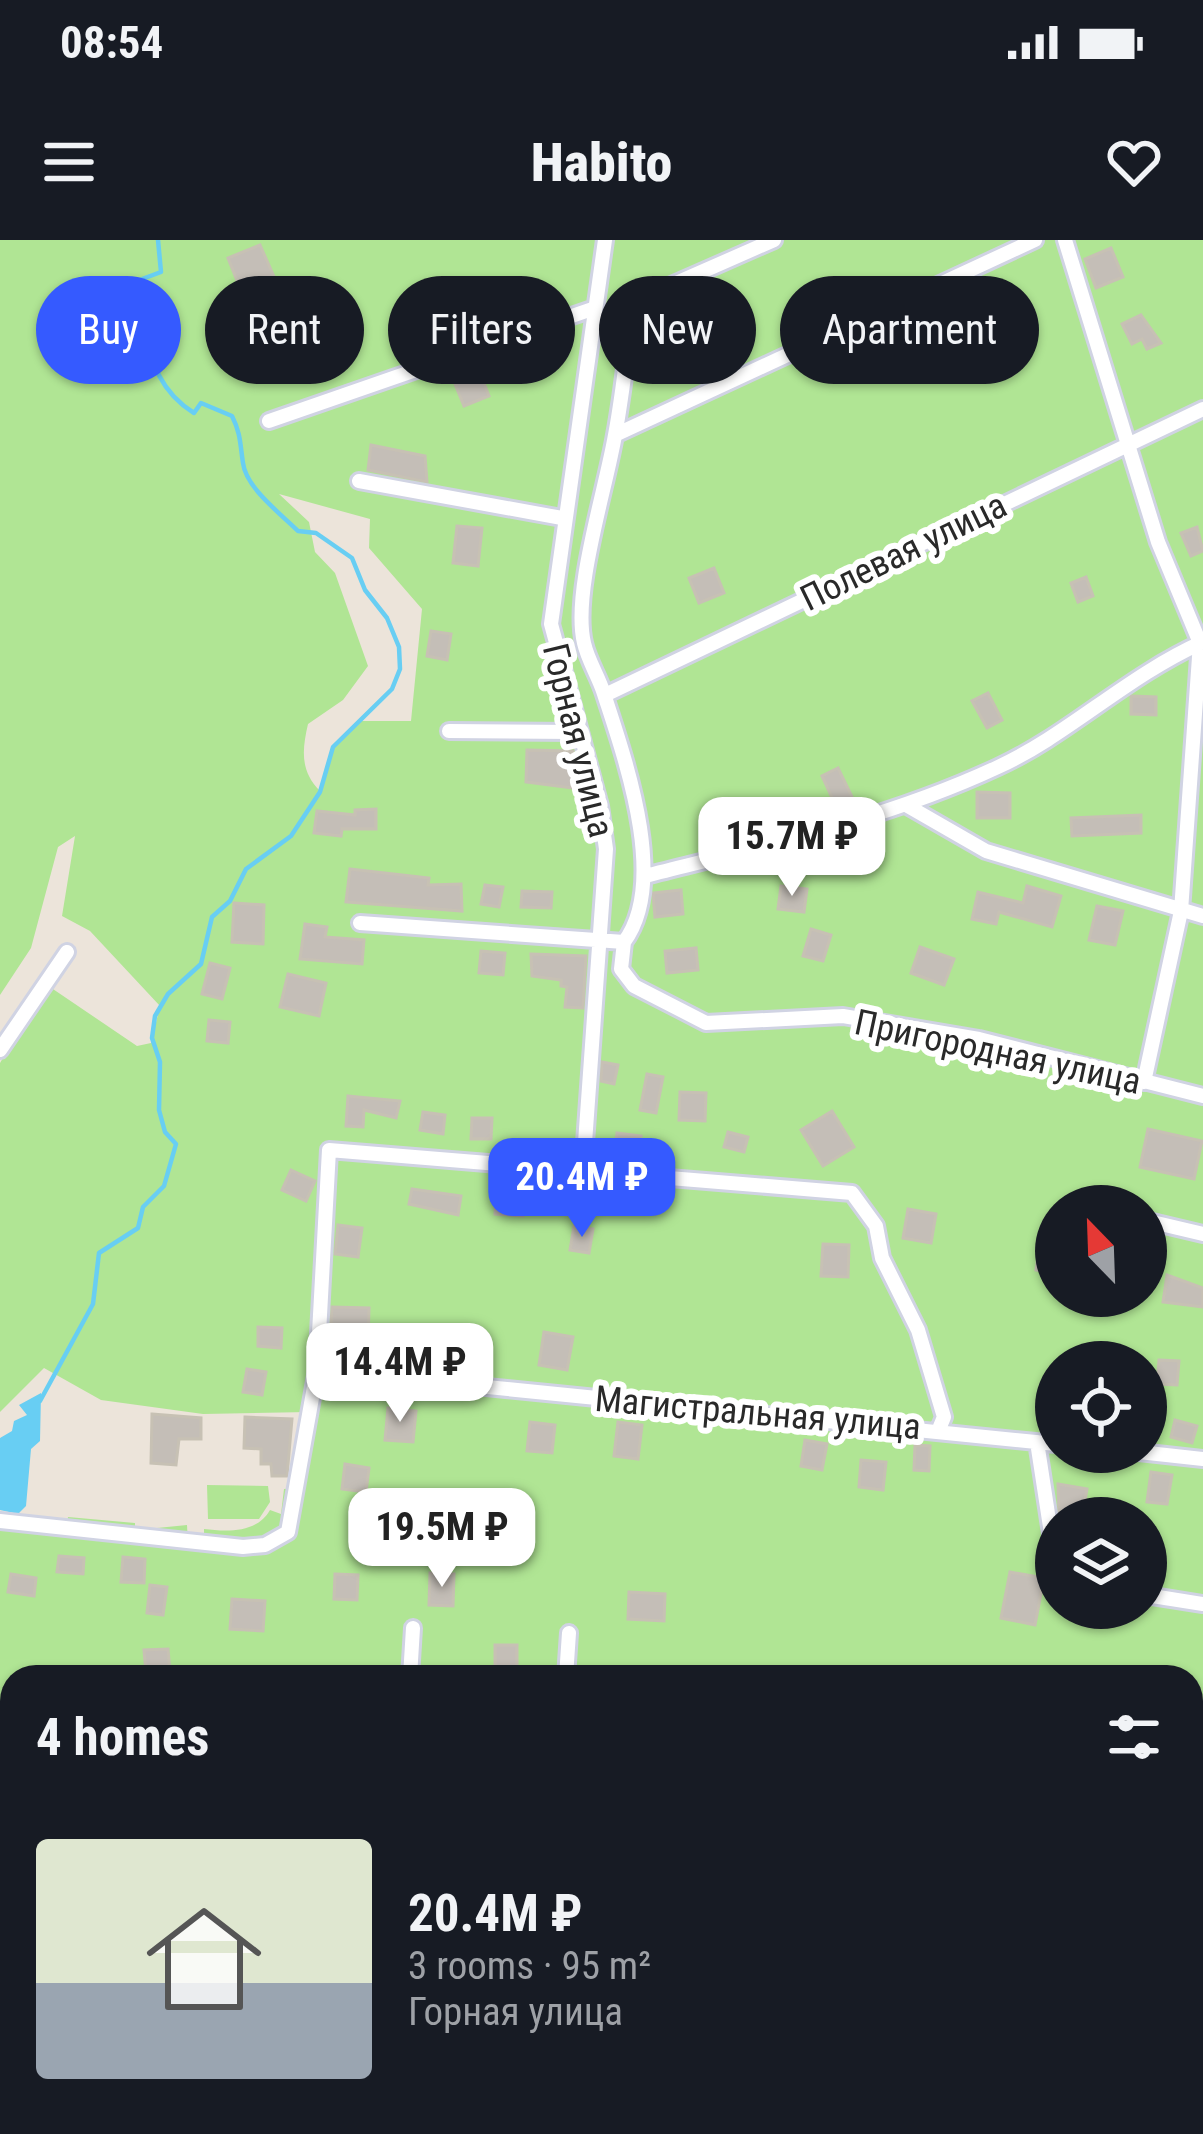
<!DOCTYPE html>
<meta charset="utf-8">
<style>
body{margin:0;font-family:"Roboto Condensed",sans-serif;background:#20242c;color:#f1f3f6;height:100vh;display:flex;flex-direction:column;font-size:45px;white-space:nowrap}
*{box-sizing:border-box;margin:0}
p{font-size:39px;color:#9ea1a6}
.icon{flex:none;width:66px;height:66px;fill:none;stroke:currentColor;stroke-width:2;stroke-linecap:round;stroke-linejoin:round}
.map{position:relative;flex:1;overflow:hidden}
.details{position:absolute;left:0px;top:1425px;width:1203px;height:471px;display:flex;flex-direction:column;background:#171b24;border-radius:36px 36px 0 0;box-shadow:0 3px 9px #0004}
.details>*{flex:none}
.top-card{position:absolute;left:36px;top:36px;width:1131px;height:108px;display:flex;gap:24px}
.needle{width:78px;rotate:337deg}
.controls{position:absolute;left:1035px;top:945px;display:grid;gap:24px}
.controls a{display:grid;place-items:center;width:132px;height:132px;border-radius:50%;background:#171b24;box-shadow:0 3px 9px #0004;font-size:60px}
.price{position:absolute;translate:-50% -102px;padding:0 27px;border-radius:24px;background:#fff;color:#222;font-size:39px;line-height:78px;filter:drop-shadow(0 3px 6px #0008)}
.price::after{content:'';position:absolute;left:50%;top:72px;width:36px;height:27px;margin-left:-18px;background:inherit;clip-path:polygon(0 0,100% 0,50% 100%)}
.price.on{background:#355aff;color:#fff}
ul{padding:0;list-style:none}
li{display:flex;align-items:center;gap:36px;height:300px;padding:0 36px}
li+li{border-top:3px solid #363941}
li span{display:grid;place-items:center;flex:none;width:336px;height:240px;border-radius:12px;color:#555}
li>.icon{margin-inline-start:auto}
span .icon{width:144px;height:144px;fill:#fffc;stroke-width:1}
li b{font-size:51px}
h2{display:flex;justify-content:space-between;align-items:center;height:144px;padding:0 36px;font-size:51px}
.chip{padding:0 42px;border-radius:54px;background:#171b24;box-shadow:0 3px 9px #0004;font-size:42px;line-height:108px}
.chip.on{background:#355aff;color:#fff}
.status{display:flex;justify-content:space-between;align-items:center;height:84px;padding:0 60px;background:#171b24;direction:ltr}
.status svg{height:33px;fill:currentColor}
header{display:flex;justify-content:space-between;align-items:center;height:156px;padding:0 36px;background:#171b24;font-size:54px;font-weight:800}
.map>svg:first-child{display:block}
.green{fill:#b0e594;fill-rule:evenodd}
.water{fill:#68cef3}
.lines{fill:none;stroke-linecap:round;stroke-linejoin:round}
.stream{stroke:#68cef3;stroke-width:4.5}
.building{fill:#c4beb7;stroke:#c7c1b4;stroke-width:3}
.minor-casing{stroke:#d0d3e3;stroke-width:20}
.minor{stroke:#fff;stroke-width:14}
.labels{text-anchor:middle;stroke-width:12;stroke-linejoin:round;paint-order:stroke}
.street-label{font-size:36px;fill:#292929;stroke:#fff}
</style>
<div class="status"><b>08:54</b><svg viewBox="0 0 49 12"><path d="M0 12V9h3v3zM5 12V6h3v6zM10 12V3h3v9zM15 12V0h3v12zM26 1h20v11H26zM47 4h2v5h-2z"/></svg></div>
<header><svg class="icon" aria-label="menu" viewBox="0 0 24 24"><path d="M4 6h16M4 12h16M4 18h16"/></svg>Habito<svg class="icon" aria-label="heart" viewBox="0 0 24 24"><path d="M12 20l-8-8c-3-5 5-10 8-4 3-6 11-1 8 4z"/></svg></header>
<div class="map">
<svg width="1203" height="1894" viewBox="0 0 1203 1894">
<rect width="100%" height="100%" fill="#ece4da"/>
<!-- green -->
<path class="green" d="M0,0H1203V1894H0V1281L66,1290L68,1277L135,1283V1301H146L147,1289L187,1285L188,1304L204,1305V1289C228,1292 257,1293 270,1270L281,1274L284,1249L299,1248L309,1172L203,1174L101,1160L44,1128L0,1172V823L47,745L137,806L151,803L160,766L90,691L62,676L75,596L58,607L31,708L0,755ZM279,254L370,279L369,308L422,369L411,481H361L333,507L320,551C300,531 302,510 308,484L343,460L368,426L335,333L315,312L309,282ZM1056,966H1146V1056H1056ZM1056,1122H1146V1212H1056ZM1056,1278H1146V1368H1056ZM12,1437H1191V1884H12Z
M207,1245L268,1246L270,1262L259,1279H208Z"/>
<!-- water -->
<path class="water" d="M41,1153L40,1201L31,1209L26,1266L18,1274L0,1270V1198L12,1191L14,1181L27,1175L19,1165Z"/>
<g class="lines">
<!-- stream -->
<path class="stream" d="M40,1161L93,1064L99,1013L138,988L143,967L164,946L176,904L165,892L159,870L160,822L152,798L155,776L168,754L201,724L212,677L230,661L246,629L291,596L320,552L333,507L392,449L400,429L399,407L387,378L365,350L352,318L316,293L298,291C281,274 246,248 243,223C240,204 241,194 232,176L201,163L194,173C165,155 144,120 151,85L143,73H127L113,62L134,42L161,32L158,0
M0,1529L12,1544
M994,1894L996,1884"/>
</g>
<!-- building -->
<path class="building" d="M260,5L275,39L242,53L228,18Z
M1111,8L1123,37L1096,48L1085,19Z
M464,51L471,74L440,84L432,62Z
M1141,75L1161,103L1147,109L1142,99L1132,104L1122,84Z
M480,133L489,156L464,166L455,144Z
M371,205L425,216L427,242L368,230Z
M457,286L482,288L478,326L453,323Z
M1197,287L1203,311L1191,316L1181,293Z
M714,328L724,353L699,363L689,338Z
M1086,337L1093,356L1078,362L1071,343Z
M431,391L451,394L447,420L427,416Z
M988,453L1002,480L987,488L972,461Z
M1131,456L1156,457V475L1131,474Z
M527,510L573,511V548L526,542Z
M838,528L856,565L839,573L822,536Z
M977,552L1010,553V578H977Z
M376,569V589H342L341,596L314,593L317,571L355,575V570Z
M1141,575V593L1072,596L1071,578Z
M350,629L429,638L428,645L461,644L462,671L346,662Z
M485,645L503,647L499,667L481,664Z
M781,646L807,649L804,672L778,669Z
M1027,646L1061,656L1052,687L999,672L996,684L972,679L978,652L1023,663Z
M681,650L683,674L655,677L653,653Z
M522,651L552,652L551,668L521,667Z
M234,663L264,665L263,704L232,702Z
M1097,666L1123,671L1115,705L1089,700Z
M305,684L327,687L325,697L364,700L362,724L300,719Z
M811,689L831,695L823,721L803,716Z
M920,707L954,719L944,745L911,733Z
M696,708L698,730L667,733L665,711Z
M481,711L505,713L503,735L479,733Z
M531,714L586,716L583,768L565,767L567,747L561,746V740L532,736Z
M210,723L230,728L222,759L202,754Z
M288,734L326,743L319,776L280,767Z
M209,780L230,782L228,803L207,801Z
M602,822L618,825L614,844L601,841Z
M647,834L663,837L656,873L640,870Z
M680,852L706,853L705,881L679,880Z
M348,856L400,861L396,878L364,870L363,887L346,886Z
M832,871L854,907L823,926L801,890Z
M423,872L445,875L443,894L420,890Z
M472,878H492L491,899H471Z
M1148,889L1202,901L1194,939L1140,927Z
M728,892L748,897L744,912L724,907Z
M617,893L641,896L637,923L613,920Z
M291,930L315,941L306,961L282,950Z
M412,949L461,956L458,975L409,964Z
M496,950L525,952L523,976L495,974Z
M908,969L936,974L931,1003L903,998Z
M338,985L362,988L358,1017L335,1014Z
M574,986L593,989L589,1013L570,1010Z
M1042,990L1056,992V1033L1036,1030Z
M823,1004L849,1005L848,1037L821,1036Z
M1167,1035L1203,1048V1067L1163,1062Z
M332,1067L369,1068L368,1103L330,1102Z
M258,1087L282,1088L281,1108L258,1106Z
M544,1092L573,1097L567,1130L539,1125Z
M1159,1120L1179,1121L1177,1145L1157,1144Z
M247,1129L266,1132L262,1155L243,1152Z
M388,1168L416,1171L413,1202L385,1200Z
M152,1174L201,1178V1199H179L176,1225L151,1223Z
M245,1177L292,1179L287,1236H272L271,1224H261V1209L244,1208Z
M1175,1180L1197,1186L1192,1203L1171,1197Z
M530,1182L555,1185L552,1213L527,1211Z
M618,1182L642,1185L638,1219L614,1216Z
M805,1200L827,1204L822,1230L801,1226Z
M915,1205L930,1206L929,1231L914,1230Z
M861,1220L886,1222L883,1250L859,1247Z
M345,1224L369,1228L366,1252L342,1249Z
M1151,1232L1172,1235L1167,1264L1147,1262Z
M1058,1244L1087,1249L1082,1278L1059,1274Z
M59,1316L84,1318L83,1334L57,1332Z
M123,1317L145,1319L144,1343L121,1342Z
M1010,1332L1044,1338L1035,1385L1001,1378Z
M430,1333L454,1334L453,1366L429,1365Z
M11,1334L36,1338L34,1356L8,1352Z
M335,1334L358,1335L357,1360L334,1359Z
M150,1345L167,1347L163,1375L147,1373Z
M629,1352L665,1354L664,1381L628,1379Z
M232,1359L265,1361L263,1391L230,1389Z
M495,1405H517V1427H495Z
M168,1409L170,1432L146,1433L144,1410Z
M12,1462V1498L0,1500V1464Z"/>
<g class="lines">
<defs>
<path id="minor" d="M1065,0L1158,302L1200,403L1181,671L1144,842
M633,62L774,0
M269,181L595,68
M615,195L1035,0
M359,241L562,278
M605,455L1203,169
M449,491L576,492
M906,565L986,611L1203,676
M645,636C763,606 887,579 998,527C1068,495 1127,436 1203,402
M360,683L624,702C669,642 625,519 604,454C599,437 588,421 584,403C572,353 606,249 615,195C623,153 627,110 633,68
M624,702L621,729L634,746L706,783L843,776L979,799L1203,856
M0,810L67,712
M583,931L606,609L600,566L551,384L605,0
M1148,981L1203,994
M317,1130L1056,1204
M1037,1202L1056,1326
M1139,1212L1203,1219
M0,1281L243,1307L265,1305L288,1292L317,1130L329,910L852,953L876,986L882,1018L918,1090L944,1177L939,1189
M1146,1355L1203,1364
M410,1437L413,1388
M566,1437L569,1393
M0,1580L12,1619
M1191,1586L1203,1587
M1191,1714L1203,1715
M0,1841H12"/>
</defs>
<!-- minor casing -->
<use href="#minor" class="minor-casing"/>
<!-- minor -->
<use href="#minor" class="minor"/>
</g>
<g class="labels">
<!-- street labels -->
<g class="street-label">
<text transform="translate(903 311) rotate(-26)" y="13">Полевая улица</text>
<text transform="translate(579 500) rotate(76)" y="13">Горная улица</text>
<text transform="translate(998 811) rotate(12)" y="13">Пригородная улица</text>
<text transform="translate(758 1172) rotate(5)" y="13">Магистральная улица</text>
</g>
</g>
</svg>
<div class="controls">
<a><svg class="needle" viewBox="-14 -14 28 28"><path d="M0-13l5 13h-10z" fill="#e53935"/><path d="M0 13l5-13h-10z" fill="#9ea1a6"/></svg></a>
<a><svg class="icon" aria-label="locate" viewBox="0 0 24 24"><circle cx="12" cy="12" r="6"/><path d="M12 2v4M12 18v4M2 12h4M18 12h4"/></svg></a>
<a><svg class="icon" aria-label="layers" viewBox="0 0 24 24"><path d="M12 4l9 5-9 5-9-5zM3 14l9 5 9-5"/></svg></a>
</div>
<b class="price" style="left:792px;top:659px">15.7M ₽</b>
<b class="price on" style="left:582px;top:1000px">20.4M ₽</b>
<b class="price" style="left:400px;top:1185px">14.4M ₽</b>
<b class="price" style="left:442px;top:1350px">19.5M ₽</b>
<div class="top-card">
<a class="chip on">Buy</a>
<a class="chip">Rent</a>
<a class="chip">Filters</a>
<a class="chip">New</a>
<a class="chip">Apartment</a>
</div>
<section class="details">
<h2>4 homes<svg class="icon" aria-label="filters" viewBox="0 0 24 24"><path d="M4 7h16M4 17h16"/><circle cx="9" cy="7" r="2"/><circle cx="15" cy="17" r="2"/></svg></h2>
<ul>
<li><span style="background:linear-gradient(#dfe7d0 60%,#9aa5b1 0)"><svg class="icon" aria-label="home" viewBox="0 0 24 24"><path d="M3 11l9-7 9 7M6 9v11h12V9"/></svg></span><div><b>20.4M ₽</b><p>3 rooms · 95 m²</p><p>Горная улица</p></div></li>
</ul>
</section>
</div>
